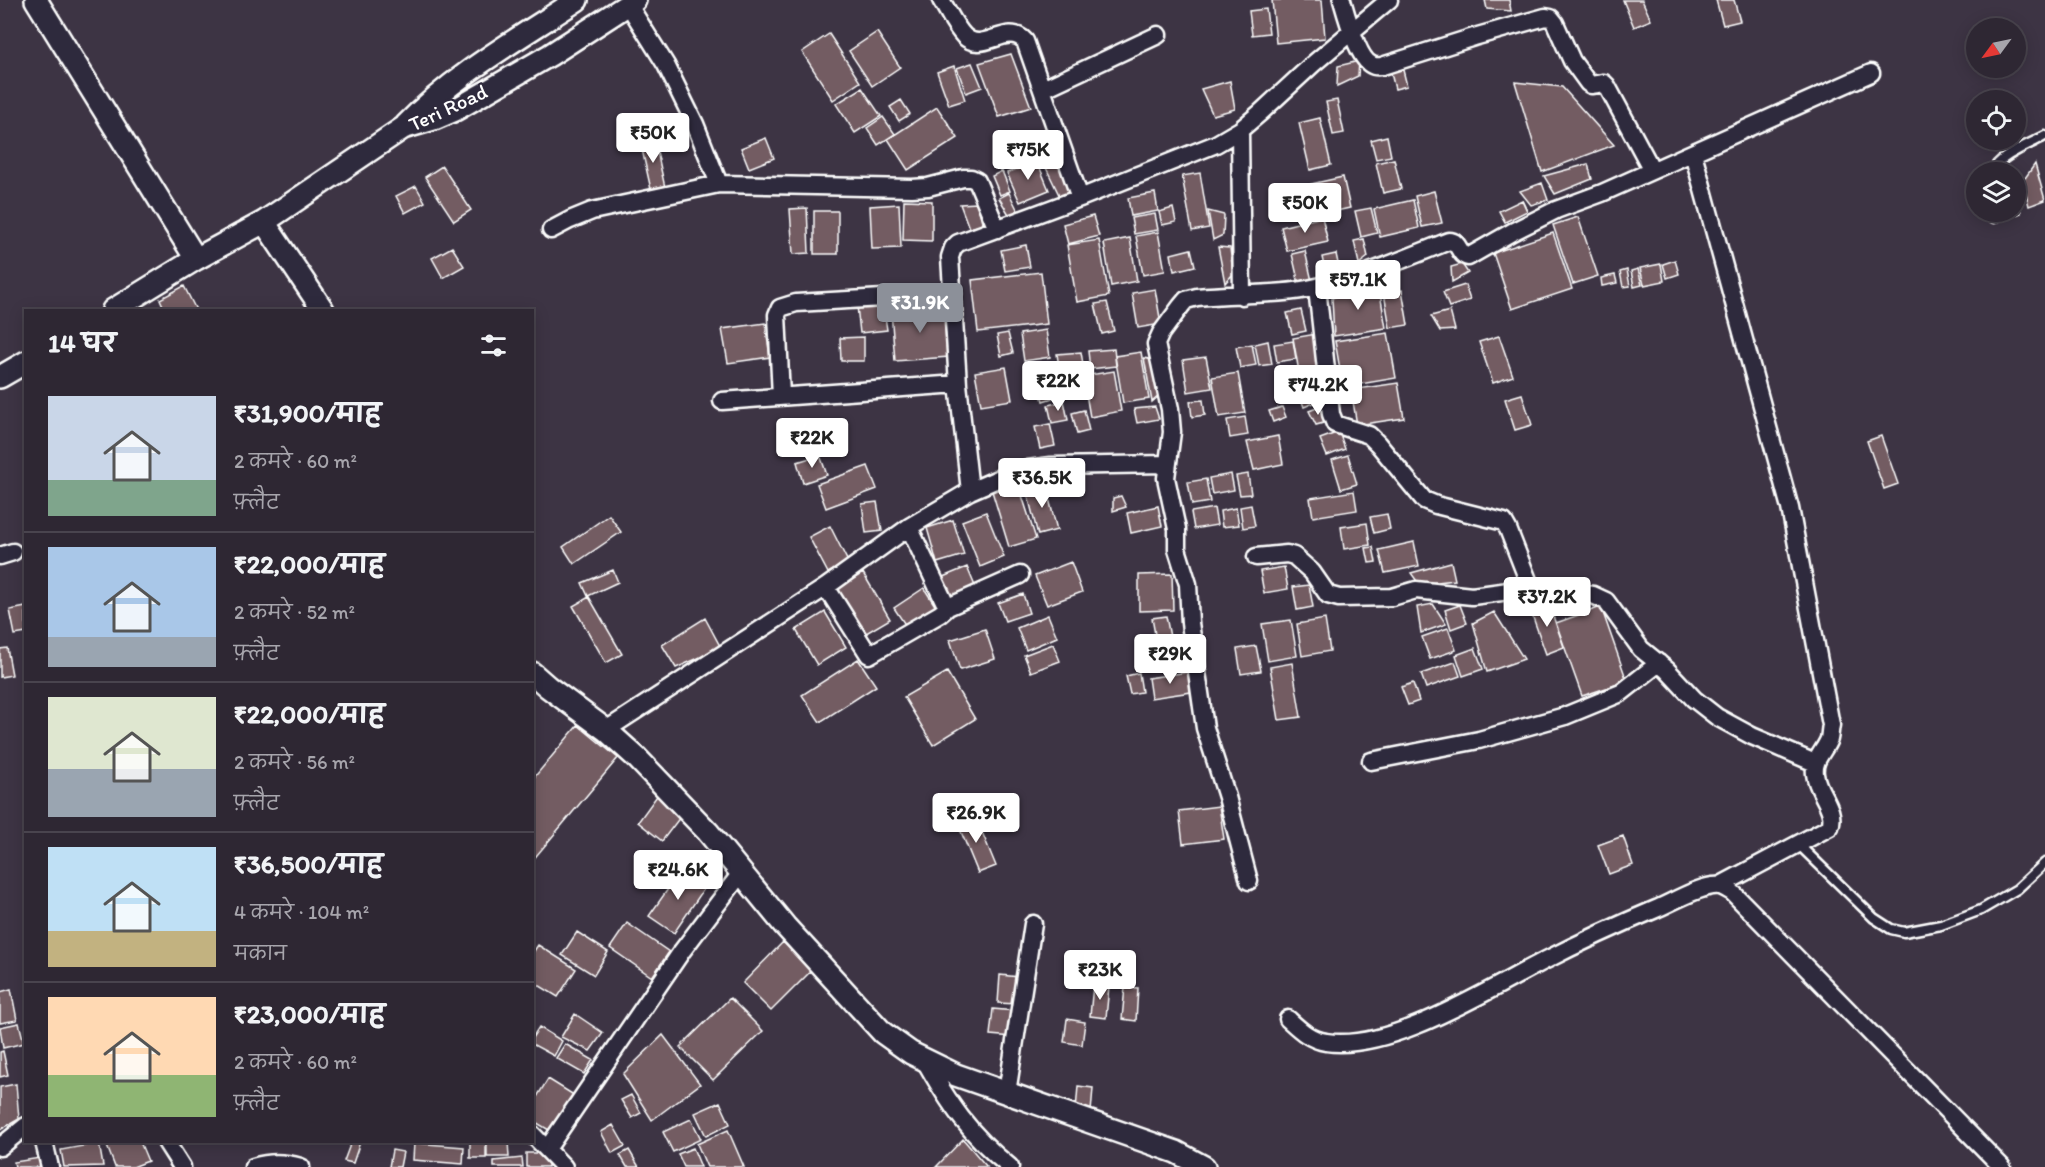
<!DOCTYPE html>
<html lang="hi">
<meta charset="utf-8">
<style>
body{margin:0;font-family:Itim,"Playpen Sans Deva",sans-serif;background:#3a333f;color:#f1f3f6;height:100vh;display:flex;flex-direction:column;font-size:22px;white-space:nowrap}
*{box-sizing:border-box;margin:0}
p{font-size:20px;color:#a7a5ac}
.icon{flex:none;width:33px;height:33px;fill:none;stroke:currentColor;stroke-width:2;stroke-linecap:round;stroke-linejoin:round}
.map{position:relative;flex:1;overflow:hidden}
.drawer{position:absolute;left:24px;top:309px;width:510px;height:834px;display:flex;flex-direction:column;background:#2e2733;border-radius:0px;box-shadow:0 3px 15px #0003,0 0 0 2px #49444e}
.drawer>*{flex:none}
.needle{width:39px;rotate:237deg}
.fabs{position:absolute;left:1966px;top:18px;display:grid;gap:12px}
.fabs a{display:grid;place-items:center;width:60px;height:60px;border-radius:50%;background:#2e2733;box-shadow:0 3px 15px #0003,0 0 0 2px #49444e;font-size:30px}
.price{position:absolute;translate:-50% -51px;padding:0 14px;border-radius:6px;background:#fff;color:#222;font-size:20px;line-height:39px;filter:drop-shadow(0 2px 3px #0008)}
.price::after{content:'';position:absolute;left:50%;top:36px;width:18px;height:14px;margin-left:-9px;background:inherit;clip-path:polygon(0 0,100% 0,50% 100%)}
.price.active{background:#8c9099;color:#fff}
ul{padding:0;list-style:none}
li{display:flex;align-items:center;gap:18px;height:150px;padding:0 24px}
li+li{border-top:2px solid #49444e}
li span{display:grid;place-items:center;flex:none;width:168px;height:120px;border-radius:0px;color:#555}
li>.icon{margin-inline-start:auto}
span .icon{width:72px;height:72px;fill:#fffc;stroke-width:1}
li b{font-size:26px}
h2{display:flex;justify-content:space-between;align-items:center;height:72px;padding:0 24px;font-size:26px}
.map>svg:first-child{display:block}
.building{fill:#735b62;stroke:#fff;stroke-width:1.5}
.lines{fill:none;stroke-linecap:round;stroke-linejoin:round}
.service-casing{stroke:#fff;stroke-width:13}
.minor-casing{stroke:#fff;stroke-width:21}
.tertiary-casing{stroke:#fff;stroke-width:26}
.service{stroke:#2f2a3d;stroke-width:8}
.minor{stroke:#2f2a3d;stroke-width:16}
.tertiary{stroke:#2f2a3d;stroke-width:21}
.labels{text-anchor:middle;stroke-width:4.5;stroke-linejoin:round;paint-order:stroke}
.street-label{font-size:21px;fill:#fff;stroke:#2f2a3d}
</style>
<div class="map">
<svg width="2045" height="1167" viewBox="0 0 2045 1167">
<rect width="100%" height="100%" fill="#3d3444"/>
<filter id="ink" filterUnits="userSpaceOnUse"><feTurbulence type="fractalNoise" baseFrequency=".0167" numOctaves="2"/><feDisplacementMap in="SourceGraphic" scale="12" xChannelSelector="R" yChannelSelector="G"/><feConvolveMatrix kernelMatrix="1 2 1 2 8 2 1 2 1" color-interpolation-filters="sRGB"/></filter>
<g filter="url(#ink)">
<!-- building -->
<path class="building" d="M1272,0H1322L1325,38L1276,43Z
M1485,0H1509L1511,11L1487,9Z
M1623,0H1642L1651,20L1634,27Z
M1716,0H1734L1740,21L1723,25Z
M1266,9L1269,33L1252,35L1249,11Z
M877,32L900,67L872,86L849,51Z
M829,34L860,82L833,100L802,52Z
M1011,54L1031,107L999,117L979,63Z
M1359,61L1358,76L1337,86L1338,66Z
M972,63L982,87L966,93L957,68Z
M954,66L965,100L949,105L937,72Z
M1402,66L1407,86L1395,89L1390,69Z
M1230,81L1235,109L1213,115L1201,89Z
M1515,82L1562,87L1614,145L1542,172Z
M862,88L881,116L855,133L836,104Z
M901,100L910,114L899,121L890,107Z
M1337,100L1344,133L1333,135L1326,102Z
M937,107L958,138L908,170L888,139Z
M883,117L895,134L878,145L867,128Z
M1320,118L1331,165L1310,170L1299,123Z
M653,133L666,192L652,194L639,136Z
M1387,136L1391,156L1376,159L1371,140Z
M766,138L774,158L749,168L741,148Z
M1053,152L1071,192L1061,199L1039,153Z
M1394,159L1401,189L1383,193L1376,163Z
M1037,161L1049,190L1020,202L1007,173Z
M1588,164L1592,179L1555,194L1544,176Z
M2035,164L2045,200L2029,206L2023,181Z
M442,166L471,210L454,221L425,177Z
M1002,171L1010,191L1000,195L992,176Z
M1200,173L1209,228L1192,231L1182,176Z
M1343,177L1350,208L1318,215L1311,184Z
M1542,183L1548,200L1531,205L1520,191Z
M416,186L425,202L405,213L396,196Z
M1434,191L1442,223L1422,227L1415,196Z
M1009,193L1020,215L1013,221L999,198Z
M1155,193L1158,211L1131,216L1128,198Z
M2016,197H2018L2021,213L2003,220L2005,212H2016Z
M904,200L932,201V241L903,240Z
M1413,200L1419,228L1380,237L1374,209Z
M1522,200L1527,211L1505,222L1499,211Z
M977,203L983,225L969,228L960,204Z
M899,204L901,248L872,249L870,206Z
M807,208L809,253L793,254L790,209Z
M1173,208L1176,222L1162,225L1159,212Z
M1371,208L1377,233L1361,237L1355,211Z
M814,211H838V254H814Z
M1208,211L1224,215L1223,235L1213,240Z
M1155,214L1158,230L1134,234L1131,218Z
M1093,216L1099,236L1068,244L1063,224Z
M1322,217L1328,242L1287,251L1281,227Z
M1578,217L1598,276L1573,284L1553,225Z
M1158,232L1165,271L1143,275L1136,236Z
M1553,233L1572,289L1512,309L1493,253Z
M1130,238L1137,281L1111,286L1104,243Z
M1364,239L1368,257L1359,264L1354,241Z
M1099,240L1109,296L1077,302L1067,245Z
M1026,245L1030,267L1005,271L1001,250Z
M452,247L464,266L443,278L432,258Z
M1218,247L1230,248L1233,274L1225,283Z
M1191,249L1195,266L1174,271L1171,254Z
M1305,251L1312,281L1299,284L1292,254Z
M1336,254L1339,268L1325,271L1322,257Z
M1675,260L1679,274L1667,278L1663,264Z
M1462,264L1468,273L1452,282L1451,267Z
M1661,264L1664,281L1644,285L1640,268Z
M1638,269L1642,285L1634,287L1631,271Z
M1627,270L1630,286L1623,287L1620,272Z
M1041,272L1047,324L978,332L972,280Z
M1615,275L1617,283L1602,286L1601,278Z
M1378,282L1386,328L1334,336L1332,298Z
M1465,285L1470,300L1449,307L1443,292Z
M184,286L196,310H165L160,299Z
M1155,289L1161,324L1138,328L1132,293Z
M1402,290L1408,325L1390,328L1384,293Z
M1107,302L1114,331L1102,334L1095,304Z
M883,303L887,330L860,333L857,306Z
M945,306L949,357L895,361L891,311Z
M1301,310L1306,331L1292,334L1287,313Z
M1450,311L1455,330L1440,331L1431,316Z
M765,323L770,357L728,363L722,329Z
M1046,330L1050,357L1024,361L1020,334Z
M1008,333L1013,353L1001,356L997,335Z
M1388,333L1396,378L1343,387L1335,341Z
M1316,334L1321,368L1299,372L1293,338Z
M1499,336L1513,376L1493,383L1479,342Z
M864,337V361H841L840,338Z
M1268,341L1272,364L1259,366L1255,344Z
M1293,341L1296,359L1277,362L1274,344Z
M1252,344L1256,365L1240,368L1236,347Z
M1114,349L1116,366L1090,369L1088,351Z
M1081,352L1084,370L1060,373L1057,354Z
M1141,352L1149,399L1123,403L1115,356Z
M1206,357L1212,388L1188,392L1183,360Z
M1144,358L1153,360L1161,394L1152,402Z
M1006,367L1012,400L981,405L975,372Z
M1054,369L1062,395L1043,401L1035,374Z
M1114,371L1121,411L1090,417L1083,376Z
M1238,373L1245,413L1219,417L1212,377Z
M1315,382L1321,400L1304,407L1297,388Z
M1398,383L1404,418L1357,425L1351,390Z
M1522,394L1532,425L1515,430L1505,399Z
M1203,400L1205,415L1192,417L1190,401Z
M1064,401L1068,420L1052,423L1048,405Z
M1322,406L1327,422L1316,425L1309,411Z
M1155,407L1159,419L1137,423L1134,409Z
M1282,407L1286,417L1273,422L1269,411Z
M1084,410L1089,431L1077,434L1072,413Z
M1245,417L1248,435L1230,438L1227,420Z
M1050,424L1055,446L1040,449L1035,427Z
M1339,432L1345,449L1327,456L1320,439Z
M1278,436L1283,464L1254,470L1247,442Z
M1881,436L1898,484L1884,489L1867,441Z
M820,455L827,475L803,483L797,462Z
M1348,455L1357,484L1341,489L1332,460Z
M868,466L877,489L826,508L817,484Z
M1231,474L1234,490L1212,494L1209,478Z
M1248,474L1251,494L1240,495L1236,476Z
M1206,479L1210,502L1192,505L1188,482Z
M1018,483L1036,539L1009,547L992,491Z
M1045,483L1057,530L1038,535L1026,488Z
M1354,491L1357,510L1313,517L1310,498Z
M1121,496L1126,507L1113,511V498Z
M877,502L882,531L866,533L862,504Z
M1251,505L1255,526L1243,528L1240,507Z
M1158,506L1162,526L1131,533L1127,513Z
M1214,508L1217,525L1194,529L1191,512Z
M1236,508L1239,525L1222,527L1220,511Z
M986,512L1004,557L980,567L962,521Z
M1387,514L1390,529L1374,533L1370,517Z
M609,515L621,532L574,564L563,547Z
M953,520L964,555L937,563L927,528Z
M1367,523L1370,545L1344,549L1341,527Z
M830,526L848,562L828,573L809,537Z
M1414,542L1419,566L1385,573L1379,550Z
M1373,547L1376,562L1369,563L1366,548Z
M1071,562L1082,592L1047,605L1035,576Z
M1451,562L1455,580L1419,584L1411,573Z
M967,567L975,586L951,597L943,577Z
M1284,567L1288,589L1264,593L1260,571Z
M613,570L618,582L588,596L582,583Z
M863,573L890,619L863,635L836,589Z
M1172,574L1173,610L1139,611V575Z
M1309,585L1313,607L1297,610L1293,587Z
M924,588L936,607L906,626L894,608Z
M1023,594L1029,613L1005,621L998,603Z
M589,597L622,654L606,663L573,606Z
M1548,602L1564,647L1546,654L1530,609Z
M1433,604L1446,624L1421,633L1417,607Z
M1460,605L1467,623L1451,629L1445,610Z
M26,607V633L15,635L10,610Z
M1601,607L1627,681L1582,696L1556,623Z
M825,612L846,647L817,665L796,630Z
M1494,612L1524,659L1487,672L1473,623Z
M1048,615L1057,637L1026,650L1017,628Z
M1166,616L1170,637L1156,640L1152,618Z
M705,618L721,648L676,668L662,645Z
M1325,619L1330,651L1302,656L1297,624Z
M1291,620L1297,656L1268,661L1262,624Z
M1448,628L1456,650L1430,659L1422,637Z
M985,629L995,659L960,670L950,640Z
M1053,644L1060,661L1031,672L1024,655Z
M1256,646L1261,671L1241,674L1237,649Z
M7,648L12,675L0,677V649Z
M1475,648L1483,669L1463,676L1456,655Z
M858,659L876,686L820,722L802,695Z
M1455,662L1460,676L1426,688L1421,674Z
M1292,663L1301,717L1279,720L1270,667Z
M947,672L975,719L933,745L904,697Z
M1188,672L1191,692L1151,698L1148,678Z
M1139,673L1142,692L1130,694L1126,676Z
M1413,683L1419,701L1408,705L1401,687Z
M578,725L618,758L532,861V780Z
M659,793L684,812L662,841L638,822Z
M1219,806L1224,839L1183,844L1179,811Z
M975,815L996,866L978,873L957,822Z
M1623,836L1633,865L1609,874L1598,845Z
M682,869L706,886L674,933L649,916Z
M627,923L669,952L652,977L610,948Z
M577,932L608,952L594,975L562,955Z
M783,942L812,970L771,1011L743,983Z
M538,945L576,969L558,997L532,981V954Z
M1000,975L1019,977L1017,1004L998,1003Z
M1093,985L1109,986L1106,1018L1090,1016Z
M1125,987L1138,988L1136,1021L1122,1019Z
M11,989L17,1020L0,1023V992Z
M730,998L763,1031L713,1080L680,1047Z
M993,1009L1015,1011L1013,1037L990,1035Z
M575,1014L603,1033L590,1051L561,1037Z
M1067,1019L1085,1022L1082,1045L1064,1042Z
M19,1023L24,1043L3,1048L0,1027Z
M539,1027L562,1041L554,1056L532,1044V1038Z
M663,1035L700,1084L652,1120L623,1074Z
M565,1044L593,1060L584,1074L556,1058Z
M3,1051L8,1075L0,1077V1052Z
M548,1079L577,1097L554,1133L532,1120V1105Z
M16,1084L19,1119L0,1130V1087Z
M1078,1086L1093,1088L1091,1112L1076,1110Z
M631,1095L641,1113L632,1118L621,1100Z
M720,1102L730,1124L706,1136L695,1113Z
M691,1119L701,1139L673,1152L663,1132Z
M613,1125L625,1146L612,1153L601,1132Z
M728,1130L744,1167H707L697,1144Z
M963,1139L987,1167H936Z
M119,1142H140L148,1161L133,1167H115L107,1146Z
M351,1142H360L353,1163L344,1161Z
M470,1142H486V1158H470Z
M487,1142H508L509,1157H487Z
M99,1143L103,1166L64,1167L61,1150Z
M414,1143L464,1147L463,1164L413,1160Z
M693,1148L701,1167H684L678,1154Z
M392,1150L403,1152L400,1167H389Z
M629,1150L639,1167H627L620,1155Z
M526,1153H548V1167H526Z
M40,1158L44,1167H15L14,1162Z
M522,1158L523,1167H494V1161Z"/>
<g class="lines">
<defs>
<path id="service" d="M1993,172C1996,157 2032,143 2045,136
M1994,212V218
M1798,844L1874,918L1891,929L1904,932L1941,925L1981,910L2017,889L2045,863"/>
<path id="minor" d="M941,0C948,11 955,27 964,36C983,55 1007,21 1025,41L1080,198
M1342,0C1346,14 1358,59 1372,65C1375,67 1379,66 1382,66L1474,37L1545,17L1551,18L1555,23L1572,61L1588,83L1591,85L1604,83L1607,86L1652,170
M628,4L666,65L695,124L719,184
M1043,89L1158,35
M1240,130L1242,296
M1693,153L1790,508L1831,725C1830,729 1830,735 1829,739C1824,752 1813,759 1815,774C1817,793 1837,809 1830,827L1719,886
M551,230L570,220L592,211L719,184L912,188L928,187L963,178H971L977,181L997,229
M1317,288L1331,414L1335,424L1369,435L1378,444L1424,500L1436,505L1504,522L1508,529L1531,588
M781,396L777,315L780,308L796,303L953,294
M722,401L958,384
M970,491L1000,478L1028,469L1051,466L1167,464
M909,527L944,601
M0,556L13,552
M1256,557L1287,554L1294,556L1312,572L1328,595L1339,598L1392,597L1416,590L1472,596L1531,588L1593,595L1606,601L1641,649L1667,670L1694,699L1717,717L1752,736L1815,763
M826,587L869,655L940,614L948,607L1020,575
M606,730L826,587L909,527L970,491L958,384L950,257L953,248L958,243L1080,198L1216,144L1240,130L1260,113L1313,64L1389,0
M1371,761L1479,740L1565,716L1621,693L1659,663
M1249,881L1227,797L1205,728L1190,623L1188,584L1177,549V529L1166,478L1172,432L1170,409L1156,344L1161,333L1181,306L1186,300L1197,297C1237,293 1278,296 1317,287C1363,277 1406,258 1449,241C1460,241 1458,255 1468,257L1512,232L1556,210L1602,193L1871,73
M1288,1019C1299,1029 1310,1040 1326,1042C1390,1052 1487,990 1544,961C1581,942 1618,925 1656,909C1671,903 1704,883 1720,886C1724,887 1728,890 1732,892L2002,1167
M924,1059C949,1104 970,1135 1010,1167
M1007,1093L1033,924
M532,1134L564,1167
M44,1142L50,1167
M166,1142L182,1167
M0,1147L26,1126
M547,1149L682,951L741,873
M253,1167C270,1162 283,1162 301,1167"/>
<path id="tertiary" d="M36,0L196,259
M406,125C455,74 518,39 577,0
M264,222L323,310
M113,310L196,259L264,222L403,128L434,119L455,110L550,55L635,0
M0,377L26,362
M532,673L548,687L606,730L637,758L708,832L785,926L883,1033L911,1053L956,1075L1176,1152L1204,1167"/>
</defs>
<!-- service casing -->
<use href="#service" class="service-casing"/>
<!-- minor casing -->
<use href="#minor" class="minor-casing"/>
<!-- tertiary casing -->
<use href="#tertiary" class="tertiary-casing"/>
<!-- service -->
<use href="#service" class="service"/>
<!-- minor -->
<use href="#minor" class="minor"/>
<!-- tertiary -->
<use href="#tertiary" class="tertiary"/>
</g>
</g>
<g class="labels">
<!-- street labels -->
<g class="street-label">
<text transform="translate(448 108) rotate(-25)" y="7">Teri Road</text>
</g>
</g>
</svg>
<div class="fabs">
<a><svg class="needle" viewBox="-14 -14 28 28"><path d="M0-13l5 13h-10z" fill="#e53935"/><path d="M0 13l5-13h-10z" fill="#a7a5ac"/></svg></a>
<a><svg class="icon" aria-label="locate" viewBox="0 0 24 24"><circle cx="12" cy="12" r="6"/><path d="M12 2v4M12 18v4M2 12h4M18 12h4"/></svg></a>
<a><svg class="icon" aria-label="layers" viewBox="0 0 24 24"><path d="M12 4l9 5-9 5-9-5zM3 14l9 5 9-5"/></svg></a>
</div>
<b class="price" style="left:653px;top:164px">₹50K</b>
<b class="price" style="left:1028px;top:181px">₹75K</b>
<b class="price" style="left:1305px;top:234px">₹50K</b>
<b class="price" style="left:1358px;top:311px">₹57.1K</b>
<b class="price active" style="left:920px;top:334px">₹31.9K</b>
<b class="price" style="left:1058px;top:412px">₹22K</b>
<b class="price" style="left:1318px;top:416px">₹74.2K</b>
<b class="price" style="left:812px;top:469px">₹22K</b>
<b class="price" style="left:1042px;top:509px">₹36.5K</b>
<b class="price" style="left:1547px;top:628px">₹37.2K</b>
<b class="price" style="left:1170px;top:685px">₹29K</b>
<b class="price" style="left:976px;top:844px">₹26.9K</b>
<b class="price" style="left:678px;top:901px">₹24.6K</b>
<b class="price" style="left:1100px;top:1001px">₹23K</b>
<section class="drawer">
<h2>14 घर<svg class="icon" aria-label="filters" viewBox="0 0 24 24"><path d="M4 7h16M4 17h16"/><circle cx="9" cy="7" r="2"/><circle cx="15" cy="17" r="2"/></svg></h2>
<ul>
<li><span style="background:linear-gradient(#c9d6e8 70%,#7fa58c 0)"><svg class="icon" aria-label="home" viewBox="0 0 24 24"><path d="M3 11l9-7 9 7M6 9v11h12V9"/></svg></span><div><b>₹31,900/माह</b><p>2 कमरे · 60 m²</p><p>फ़्लैट</p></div></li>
<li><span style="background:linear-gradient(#a9c7e8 75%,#9aa5b1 0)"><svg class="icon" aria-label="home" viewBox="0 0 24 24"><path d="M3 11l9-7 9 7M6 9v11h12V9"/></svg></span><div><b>₹22,000/माह</b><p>2 कमरे · 52 m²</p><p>फ़्लैट</p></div></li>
<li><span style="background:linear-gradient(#dfe7d0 60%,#9aa5b1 0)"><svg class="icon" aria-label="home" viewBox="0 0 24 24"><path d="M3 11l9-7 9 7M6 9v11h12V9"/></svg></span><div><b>₹22,000/माह</b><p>2 कमरे · 56 m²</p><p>फ़्लैट</p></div></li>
<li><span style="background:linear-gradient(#bfe0f5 70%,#c2b280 0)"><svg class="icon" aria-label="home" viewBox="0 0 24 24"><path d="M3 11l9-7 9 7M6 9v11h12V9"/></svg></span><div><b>₹36,500/माह</b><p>4 कमरे · 104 m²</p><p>मकान</p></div></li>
<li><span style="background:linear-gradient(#ffd9b3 65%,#8fb573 0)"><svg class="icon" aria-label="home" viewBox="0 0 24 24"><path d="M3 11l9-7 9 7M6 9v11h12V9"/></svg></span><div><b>₹23,000/माह</b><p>2 कमरे · 60 m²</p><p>फ़्लैट</p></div></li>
</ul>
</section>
</div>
